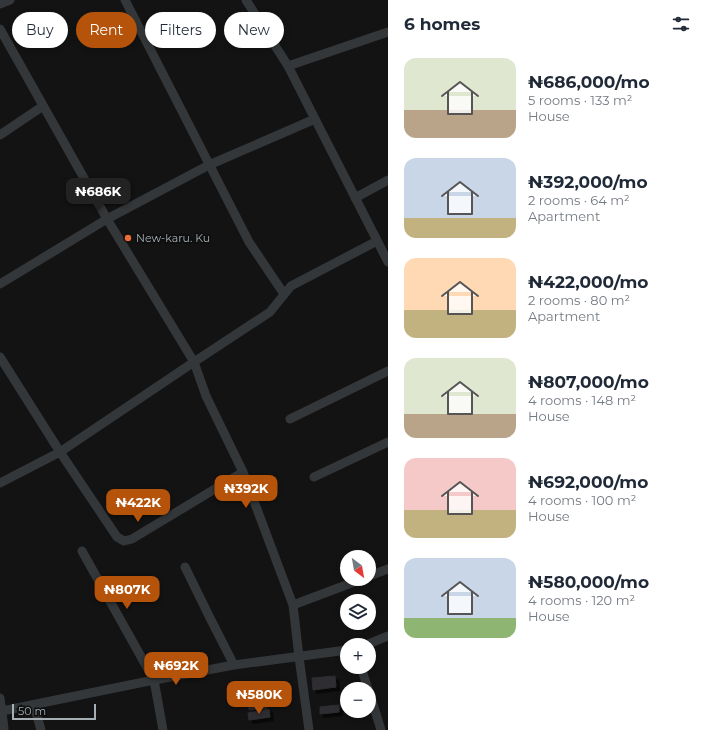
<!DOCTYPE html>
<meta charset="utf-8">
<style>
body{margin:0;font-family:Montserrat,sans-serif;background:#f6f6f7;color:#1f2937;height:100vh;display:flex;flex-direction:column;font-size:15px;white-space:nowrap}
*{box-sizing:border-box;margin:0}
p{font-size:13px;color:#747a83}
.icon{flex:none;width:22px;height:22px;fill:none;stroke:currentColor;stroke-width:2;stroke-linecap:round;stroke-linejoin:round}
.map{position:relative;flex:1;overflow:hidden}
.drawer{display:flex;flex-direction:column;background:#fff;width:320px}
.drawer>*{flex:none}
.top-card{position:absolute;left:12px;top:12px;width:316px;height:36px;display:flex;gap:8px}
.needle{width:26px;rotate:149deg}
.buttons{position:absolute;left:340px;top:550px;display:grid;gap:8px}
.buttons a{display:grid;place-items:center;width:36px;height:36px;border-radius:50%;background:#fff;box-shadow:0 2px 6px #0003;font-size:20px}
.scale{position:absolute;left:12px;bottom:10px;width:84px;box-sizing:border-box;padding-left:4px;border:2px solid #a5afb4;border-top:0;font-size:11px;line-height:14px;white-space:nowrap;color:#a5afb4;-webkit-text-stroke:3px #0e0e0f;paint-order:stroke}
.price{position:absolute;translate:-50% -34px;padding:0 9px;border-radius:8px;background:#b45309;color:#fff;font-size:13px;line-height:26px;filter:drop-shadow(0 1px 2px #0008)}
.price::after{content:'';position:absolute;left:50%;top:24px;width:12px;height:9px;margin-left:-6px;background:inherit;clip-path:polygon(0 0,100% 0,50% 100%)}
.price.current{background:#222;color:#fff}
ul{padding:0;list-style:none}
li{display:flex;align-items:center;gap:12px;height:100px;padding:0 16px}
li span{display:grid;place-items:center;flex:none;width:112px;height:80px;border-radius:12px;color:#555}
li>.icon{margin-inline-start:auto}
span .icon{width:48px;height:48px;fill:#fffc;stroke-width:1}
li b{font-size:17px}
h2{display:flex;justify-content:space-between;align-items:center;height:48px;padding:0 16px;font-size:17px}
.chip{padding:0 14px;border-radius:18px;background:#fff;box-shadow:0 2px 6px #0003;font-size:14px;line-height:36px}
.chip.current{background:#b45309;color:#fff}
main{display:flex;flex:1;min-height:0}
.map>svg:first-child{display:block}
.building{fill:#2e2f30;stroke:#2d2e30;filter:url(#shadow)}
.lines{fill:none;stroke-linecap:round;stroke-linejoin:round}
.street{stroke:#343739;stroke-width:9}
.poi-dot{fill:#ea6c36;stroke:#0e0e0f;stroke-width:1.5}
.labels{text-anchor:middle;stroke-width:3.5;stroke-linejoin:round;paint-order:stroke}
.poi-label{font-size:11px;fill:#a5afb4;stroke:#0e0e0f;text-anchor:start}
</style>
<main>
<div class="map">
<svg width="388" height="730" viewBox="0 0 388 730">
<defs>
<filter id="shadow"><feDropShadow dx="3.5" dy="3.5" stdDeviation="0" flood-color="#0009"/></filter>
</defs>
<rect width="100%" height="100%" fill="#131314"/>
<!-- building -->
<path class="building" d="M335,676L336,687L313,690L312,678Z
M266,697L267,708L249,710L248,699Z
M339,705V712L320,714V707Z
M269,709L270,717L249,720L248,713Z"/>
<g class="lines">
<!-- street -->
<path class="street" d="M125,0L249,242L284,294
M246,0L288,66L388,262
M0,4L10,0
M0,29L107,219L194,362L206,396L243,472L293,605L299,657L309,730
M288,66L388,32
M0,135L43,106
M355,198L388,180
M0,284L107,219L209,165L315,119
M0,357L60,452L117,537L124,541L132,539L243,472
M290,419L388,371
M314,477L388,442
M0,483L60,452L194,362L270,312L291,286L377,241
M82,551L154,680L163,730
M185,567L210,618L234,665
M369,576L388,569
M293,605L362,579
M366,645L388,636
M361,667L368,689
M369,691L381,730
M0,698L4,728L3,730
M34,705L41,730
M2,711L154,680L234,665L347,650"/>
</g>
<!-- markers -->
<circle class="poi-dot" cx="128" cy="238" r="4"/>
<g class="labels">
<!-- poi labels -->
<g class="poi-label">
<text x="136" y="242">New-karu. Ku</text>
</g>
</g>
</svg>
<div class="buttons">
<a><svg class="needle" viewBox="-14 -14 28 28"><path d="M0-13l5 13h-10z" fill="#e53935"/><path d="M0 13l5-13h-10z" fill="#747a83"/></svg></a>
<a><svg class="icon" aria-label="layers" viewBox="0 0 24 24"><path d="M12 4l9 5-9 5-9-5zM3 14l9 5 9-5"/></svg></a>
<a>+</a>
<a>−</a>
</div>
<div class="scale">50 m</div>
<b class="price current" style="left:98px;top:212px">₦686K</b>
<b class="price" style="left:246px;top:509px">₦392K</b>
<b class="price" style="left:138px;top:523px">₦422K</b>
<b class="price" style="left:127px;top:610px">₦807K</b>
<b class="price" style="left:176px;top:686px">₦692K</b>
<b class="price" style="left:259px;top:715px">₦580K</b>
<div class="top-card">
<a class="chip">Buy</a>
<a class="chip current">Rent</a>
<a class="chip">Filters</a>
<a class="chip">New</a>
</div>
</div>
<section class="drawer">
<h2>6 homes<svg class="icon" aria-label="filters" viewBox="0 0 24 24"><path d="M4 7h16M4 17h16"/><circle cx="9" cy="7" r="2"/><circle cx="15" cy="17" r="2"/></svg></h2>
<ul>
<li><span style="background:linear-gradient(#dfe7d0 65%,#b9a48a 0)"><svg class="icon" aria-label="home" viewBox="0 0 24 24"><path d="M3 11l9-7 9 7M6 9v11h12V9"/></svg></span><div><b>₦686,000/mo</b><p>5 rooms · 133 m²</p><p>House</p></div></li>
<li><span style="background:linear-gradient(#c9d6e8 75%,#c2b280 0)"><svg class="icon" aria-label="home" viewBox="0 0 24 24"><path d="M3 11l9-7 9 7M6 9v11h12V9"/></svg></span><div><b>₦392,000/mo</b><p>2 rooms · 64 m²</p><p>Apartment</p></div></li>
<li><span style="background:linear-gradient(#ffd9b3 65%,#c2b280 0)"><svg class="icon" aria-label="home" viewBox="0 0 24 24"><path d="M3 11l9-7 9 7M6 9v11h12V9"/></svg></span><div><b>₦422,000/mo</b><p>2 rooms · 80 m²</p><p>Apartment</p></div></li>
<li><span style="background:linear-gradient(#dfe7d0 70%,#b9a48a 0)"><svg class="icon" aria-label="home" viewBox="0 0 24 24"><path d="M3 11l9-7 9 7M6 9v11h12V9"/></svg></span><div><b>₦807,000/mo</b><p>4 rooms · 148 m²</p><p>House</p></div></li>
<li><span style="background:linear-gradient(#f6c9c9 65%,#c2b280 0)"><svg class="icon" aria-label="home" viewBox="0 0 24 24"><path d="M3 11l9-7 9 7M6 9v11h12V9"/></svg></span><div><b>₦692,000/mo</b><p>4 rooms · 100 m²</p><p>House</p></div></li>
<li><span style="background:linear-gradient(#c9d6e8 75%,#8fb573 0)"><svg class="icon" aria-label="home" viewBox="0 0 24 24"><path d="M3 11l9-7 9 7M6 9v11h12V9"/></svg></span><div><b>₦580,000/mo</b><p>4 rooms · 120 m²</p><p>House</p></div></li>
</ul>
</section>
</main>
